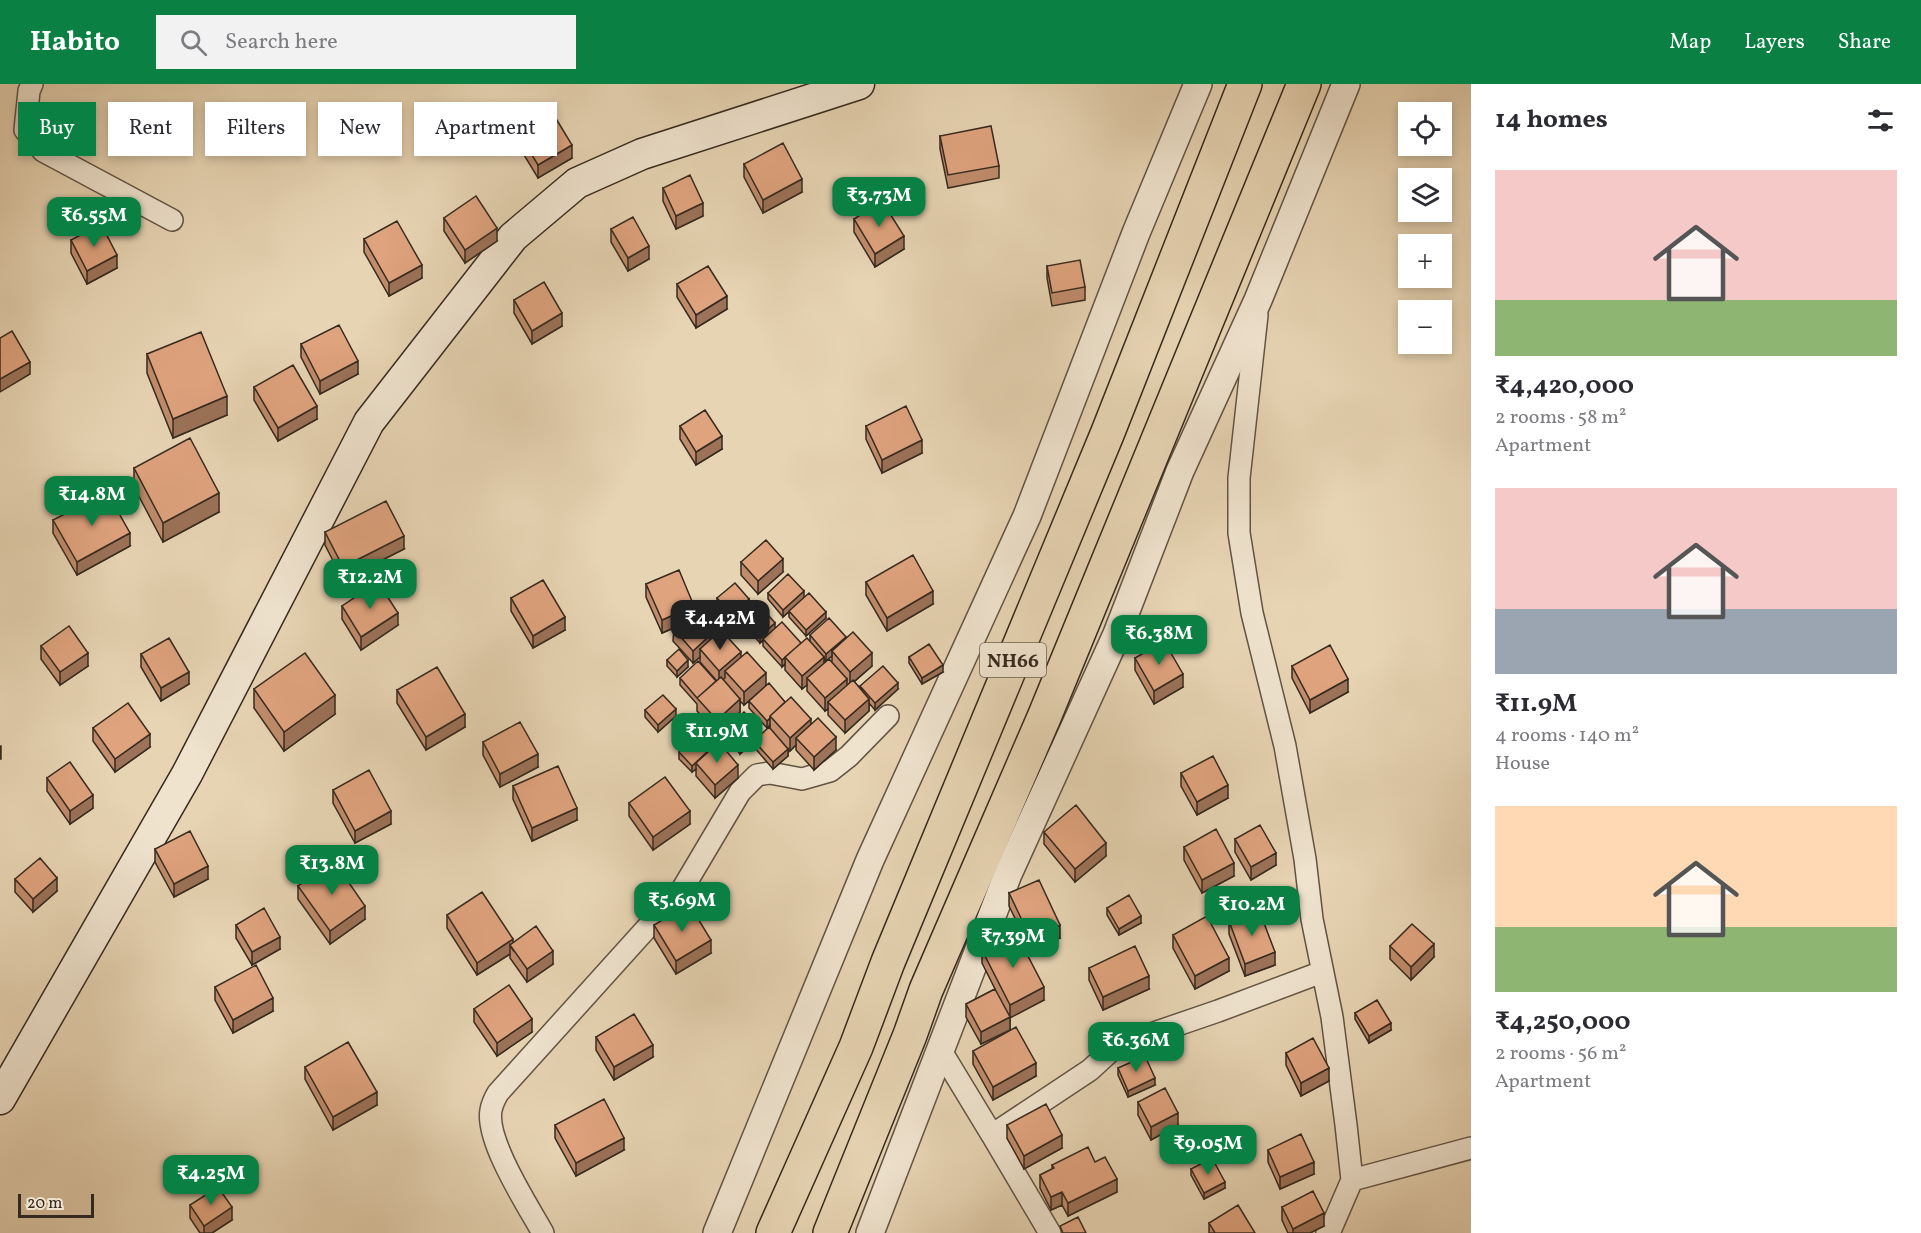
<!DOCTYPE html>
<meta charset="utf-8">
<style>
body{margin:0;font-family:Vollkorn,serif;background:#f2f2f3;color:#2b2b33;height:100vh;display:flex;flex-direction:column;font-size:22px;white-space:nowrap}
*{box-sizing:border-box;margin:0}
p{font-size:20px;color:#7c7c81}
.icon{flex:none;width:33px;height:33px;fill:none;stroke:currentColor;stroke-width:2;stroke-linecap:round;stroke-linejoin:round}
.map{position:relative;flex:1;overflow:hidden}
.drawer{display:flex;flex-direction:column;background:#fff;width:450px}
.drawer>*{flex:none}
.top-card{position:absolute;left:18px;top:18px;width:570px;height:54px;display:flex;gap:12px}
.fabs{position:absolute;left:1398px;top:18px;display:grid;gap:12px}
.fabs a{display:grid;place-items:center;width:54px;height:54px;border-radius:0px;background:#fff;box-shadow:0 3px 9px #0003;font-size:30px}
.scale{position:absolute;left:18px;bottom:15px;width:76px;box-sizing:border-box;padding-left:6px;border:3px solid #362a1f;border-top:0;font-size:16px;line-height:21px;white-space:nowrap;color:#362a1f;-webkit-text-stroke:4px #efe3ce;paint-order:stroke}
.price{position:absolute;translate:-50% -51px;padding:0 14px;border-radius:12px;background:#0b8043;color:#fff;font-size:20px;line-height:39px;filter:drop-shadow(0 2px 3px #0008)}
.price::after{content:'';position:absolute;left:50%;top:36px;width:18px;height:14px;margin-left:-9px;background:inherit;clip-path:polygon(0 0,100% 0,50% 100%)}
.price.selected{background:#222;color:#fff}
ul{padding:0;list-style:none}
li{display:grid;align-content:center;gap:12px;height:318px;padding:0 24px}
li span{display:grid;place-items:center;height:186px;border-radius:0px;color:#555}
li>.icon{margin-inline-start:auto}
span .icon{width:108px;height:108px;fill:#fffc;stroke-width:1}
li b{font-size:26px}
h2{display:flex;justify-content:space-between;align-items:center;height:72px;padding:0 24px;font-size:26px}
.tag{padding:0 21px;border-radius:0px;background:#fff;box-shadow:0 3px 9px #0003;font-size:21px;line-height:54px}
.tag.selected{background:#0b8043;color:#fff}
header{display:flex;align-items:center;gap:36px;box-sizing:border-box;height:84px;padding:0 30px;background:#0b8043;color:#fff}
header strong{font-size:28px}
nav{display:flex;gap:33px;margin-inline-start:auto;font-size:21px}
.search{width:420px;height:54px;background:#f2f2f3;display:flex;align-items:center;gap:15px;box-sizing:border-box;padding:0 21px;border-radius:0px;color:#7c7c81;font-size:22px}
main{display:flex;flex:1;min-height:0}
.map>svg:first-child{display:block}
.lines{fill:none;stroke-linecap:round;stroke-linejoin:round}
.minor-casing{stroke:#625444;stroke-width:24}
.tertiary-casing{stroke:#625444;stroke-width:30}
.secondary-casing{stroke:#362a1f;stroke-width:33}
.trunk-casing{stroke:#362a1f;stroke-width:36}
.minor{stroke:#efe3ce;stroke-width:21}
.tertiary{stroke:#efe3ce;stroke-width:27}
.secondary{stroke:#efe3ce;stroke-width:30}
.trunk{stroke:#e7d4b3;stroke-width:33}
.wall{fill:#c08c6c;stroke:#362a1f;stroke-width:1.5;fill-rule:evenodd}
.shaded-wall{fill:#9c7258;stroke:#362a1f;stroke-width:1.5}
.building{fill:#dfa37e;stroke:#362a1f;stroke-width:1.5}
.labels{text-anchor:middle;stroke-width:5;stroke-linejoin:round;paint-order:stroke}
.shield{fill:#efe3ce;stroke:#6e6254;stroke-width:1.5}
.shield-label{font-size:20px;font-weight:bold;fill:#362a1f}
</style>
<header>
<strong>Habito</strong>
<div class="search"><svg class="icon" aria-label="search" viewBox="0 0 24 24"><circle cx="10" cy="10" r="6"/><path d="M15 15l6 6"/></svg>Search here</div>
<nav><a>Map</a><a>Layers</a><a>Share</a></nav>
</header>
<main>
<div class="map">
<svg width="1471" height="1149" viewBox="0 0 1471 1149">
<rect width="100%" height="100%" fill="#e7d4b3"/>
<filter id="stains"><feTurbulence type="fractalNoise" baseFrequency=".00333" numOctaves="4"/><feColorMatrix values="0 0 0 0 .2 0 0 0 0 .09 0 0 0 0 .02 0 0 0 .5 -.17"/></filter>
<radialGradient id="worn" r=".72"><stop offset=".6" stop-color="#630" stop-opacity="0"/><stop offset="1" stop-color="#630" stop-opacity=".3"/></radialGradient>
<g class="lines">
<defs>
<path id="minor" d="M32,0L29,7L25,46L43,67L172,136
M1257,231L1239,394V449L1252,529L1285,662L1305,775L1312,835L1332,933L1346,1041L1352,1096L1330,1147L1327,1149
M941,967L992,1051
M1352,1096L1471,1064
M543,1149C528,1122 485,1056 491,1026C492,1021 495,1014 498,1009L683,804L740,708L757,691L770,689L802,695L830,687L849,672L888,632
M1050,1149L992,1051L1090,986L1116,962L1218,927L1322,888"/>
<path id="tertiary" d="M717,1149L870,776L1027,432L1136,149L1198,0
M870,1149L1008,790L1117,550L1180,387L1258,216L1346,0"/>
<path id="secondary" d="M0,1015L187,690L369,338L513,153L577,99L642,70L859,0"/>
<path id="trunk" d="M773,1149L856,963L888,878L1108,348L1245,0
M830,1149L910,951L926,906L1045,631L1304,0"/>
</defs>
<!-- minor casing -->
<use href="#minor" class="minor-casing"/>
<!-- tertiary casing -->
<use href="#tertiary" class="tertiary-casing"/>
<!-- secondary casing -->
<use href="#secondary" class="secondary-casing"/>
<!-- trunk casing -->
<use href="#trunk" class="trunk-casing"/>
<!-- minor -->
<use href="#minor" class="minor"/>
<!-- tertiary -->
<use href="#tertiary" class="tertiary"/>
<!-- secondary -->
<use href="#secondary" class="secondary"/>
<!-- trunk -->
<use href="#trunk" class="trunk"/>
</g>
<!-- wall -->
<path class="wall" d="M940,52L999,82V94L948,104L940,65Z
M521,53L572,74L538,94L521,66Z
M744,80L802,108L763,129L744,93Z
M663,104L703,132L676,145L663,117Z
M444,134L497,157L465,179L444,147Z
M854,135L904,165L875,183L854,148Z
M611,145L649,175L628,187L611,158Z
M364,155L422,194L389,212L364,168Z
M71,156L117,184L87,200L71,169Z
M1047,182L1085,203V216L1052,222L1047,194Z
M677,200L727,225L696,244L677,213Z
M514,216L562,242L532,260L514,229Z
M301,260L358,290L320,310L301,273Z
M147,270L227,331L173,354L147,289Z
M254,303L317,335L278,357L254,316Z
M680,342L722,365L696,381L680,355Z
M866,342L922,369L882,389L866,355Z
M134,384L219,428L163,458L134,403Z
M53,436L130,462L77,491L53,449Z
M325,448L404,465L343,496L325,461Z
M741,478L783,488L758,510L741,491Z
M866,498L933,520L887,547L866,511Z
M646,500L694,525L720,547L741,573L766,601L811,641L836,666L814,686L796,666V661L790,667L788,665V672L773,685L754,663V658L740,670L724,651V645L760,651L770,644V641L767,644L749,624V617L744,621L740,617V628L717,649L697,627V620L680,601V594L717,597L700,578V573L693,579L673,557L674,544L662,549L646,513Z
M768,509L804,514L826,534L806,552L789,533V527L803,515L783,533L768,515Z
M511,514L565,546L533,564L511,527Z
M717,514L749,522L732,537L717,521Z
M342,522L398,541L361,566L342,535Z
M740,531L775,545L801,559L810,557V551L846,555L872,582L854,598L860,604V602L898,605L875,626L869,619V627L845,649L828,631V625L825,627L807,607V601L802,605L785,586V580L782,583L763,562V556L760,559L740,537ZM832,572V577L824,579V574L826,577Z
M41,562L88,582L60,601L41,575Z
M141,570L189,600L161,617L141,583Z
M909,573L943,588L922,600L909,579Z
M1135,574L1183,603L1154,620L1135,586Z
M667,576L688,583L677,593L667,582Z
M1292,582L1348,608L1310,629L1292,594Z
M254,605L335,630L284,667L254,624Z
M397,606L465,643L426,666L397,619Z
M645,626L676,632L658,648L645,633Z
M93,644L150,663L115,688L93,657Z
M483,658L538,683L500,703L483,671Z
M709,667L738,694L715,714L696,692V685L692,688L679,675V668Z
M1181,689L1228,714L1197,731L1181,702Z
M47,694L93,724L70,740L47,707Z
M513,702L577,736L532,757L513,715Z
M333,706L391,740L355,759L333,719Z
M629,719L690,740L653,766L629,732Z
M1044,748L1106,772L1075,798L1044,760Z
M1235,755L1276,781L1251,796L1235,768Z
M1184,763L1234,792L1202,809L1184,776Z
M155,765L208,795L174,813L155,778Z
M15,795L57,807L33,828L15,808Z
M298,802L365,835L330,860L298,815Z
M1009,809L1060,854L1031,867L1009,822Z
M1107,824L1141,839L1119,851L1107,831Z
M447,831L513,859L553,880L527,898L510,874V870L477,891L447,844Z
M1229,837L1275,881L1245,892L1229,850Z
M236,841L280,865L252,881L236,854Z
M654,841L711,869L676,890L654,854Z
M1173,851L1229,887L1195,905L1173,864Z
M1390,862L1434,873L1411,896L1390,875Z
M982,866L1044,916L1010,933V946L981,960L966,933V920L995,905L982,879Z
M1089,884L1149,905L1103,926L1089,896Z
M215,903L273,927L233,949L215,916Z
M474,925L532,948L497,972L474,938Z
M1355,929L1391,946L1369,959L1355,935Z
M596,953L653,973L614,996L596,966Z
M973,967L1036,992L993,1016L973,980Z
M1286,969L1329,997L1301,1012L1286,981Z
M305,983L377,1021L333,1046L305,995Z
M1118,984L1155,1001L1128,1013L1118,991Z
M1138,1018L1178,1041L1151,1056L1138,1031Z
M555,1041L624,1066L576,1092L555,1054Z
M1007,1041L1062,1064L1024,1085L1007,1054Z
M1268,1066L1314,1090L1280,1105L1268,1078Z
M1095,1078L1117,1108L1068,1132L1062,1121L1051,1126L1040,1104V1091L1052,1085V1081Z
M1191,1085L1225,1104L1204,1115L1191,1091Z
M190,1121L232,1136L212,1149H200L190,1134Z
M1282,1123L1324,1142L1310,1149H1288L1282,1136Z
M1209,1139L1255,1149H1209Z"/>
<!-- shaded-wall -->
<path class="shaded-wall" d="M572,61V74L538,94V81Z
M802,95V108L763,129V116Z
M703,119V132L676,145V132Z
M497,144V157L465,179V166Z
M904,152V165L875,183V170Z
M649,162V175L628,187V174Z
M117,171V184L87,200V187Z
M422,181V194L389,212V199Z
M727,212V225L696,244V231Z
M562,229V242L532,260V247Z
M358,277V290L320,310V297Z
M30,278V290L0,308V295Z
M227,312V331L173,354V335Z
M317,322V335L278,357V344Z
M722,352V365L696,381V368Z
M922,356V369L882,389V376Z
M219,409V428L163,458V439Z
M130,449V462L77,491V478Z
M404,452V465L343,496V483Z
M783,475V488L758,510V497Z
M804,507V514L783,533V526Z
M933,507V520L887,547V534Z
M749,515V522L732,537V531Z
M694,522V535L662,549V536Z
M826,528V534L806,552V546Z
M398,529V541L361,566V553Z
M565,533V546L533,564V552Z
M775,539V546L760,559V552Z
M720,542V555L700,565V573L693,579V567Z
M846,553V559L832,567V572L826,577V570Z
M741,568V581L725,587V594L719,599V587Z
M88,569V582L60,601V588Z
M872,569V582L850,601V588Z
M785,573V580L782,583V576Z
M824,573V586L807,594V601L802,605V592Z
M688,576V583L677,593V587Z
M943,581V588L922,600V594Z
M189,588V600L161,617V604Z
M766,589V602L744,621V608Z
M1183,590V603L1154,620V607Z
M847,595V608L828,618V625L825,627V614Z
M1348,595V608L1310,629V616Z
M898,599V605L875,626V619Z
M335,611V630L284,667V648Z
M740,615V628L717,649V636Z
M869,615V627L845,649V636Z
M676,625V632L658,648V641Z
M465,630V643L426,666V653Z
M770,634V641L767,644V637Z
M811,635V648L796,654V661L790,667V654Z
M760,646V652L740,670V663Z
M150,650V663L115,688V675Z
M836,653V666L814,686V673Z
M0,662H1V675H0Z
M788,665V672L773,685V678Z
M709,666L696,679V685L692,688V682Z
M538,670V683L500,703V690Z
M738,681V694L715,714V701Z
M1228,701V714L1197,731V718Z
M93,711V724L70,740V727Z
M577,724V736L532,757V744Z
M391,727V740L355,759V747Z
M690,727V740L653,766V753Z
M1106,759V772L1075,798V785Z
M1276,769V781L1251,796V783Z
M1234,779V792L1202,809V796Z
M208,782V795L174,813V800Z
M57,794V807L33,828V815Z
M365,822V835L330,860V847Z
M1141,832V839L1119,851V845Z
M1060,841V854L1031,867V855Z
M280,853V865L252,881V868Z
M513,855V866L510,861V870L477,891V879Z
M711,856V869L676,890V877Z
M1434,860V873L1411,896V883Z
M553,867V880L527,898V885Z
M1275,868V881L1245,892V880Z
M1229,874V887L1195,905V892Z
M1149,892V905L1103,926V913Z
M1044,903V916L1010,934V921Z
M273,914V927L233,949V936Z
M1010,933V946L981,960V948Z
M532,935V948L497,972V959Z
M1391,939V946L1369,959V952Z
M653,961V973L614,996V983Z
M1036,979V992L993,1016V1003Z
M1329,984V997L1301,1012V999Z
M1155,994V1001L1128,1013V1007Z
M377,1008V1021L333,1046V1033Z
M1178,1029V1041L1151,1056V1043Z
M1062,1051V1064L1024,1085V1072Z
M624,1054V1066L576,1092V1079Z
M1314,1078V1090L1280,1105V1093Z
M1117,1095V1108L1068,1132V1119Z
M1225,1098V1104L1204,1115V1109Z
M1062,1108V1121L1051,1126V1113Z
M232,1123V1136L212,1149H204V1142Z
M1324,1129V1142L1310,1149H1293V1145Z"/>
<!-- building -->
<path class="building" d="M555,33L572,61L538,81L521,53Z
M991,42L999,82L948,91L940,52Z
M783,59L802,95L763,116L744,80Z
M690,91L703,119L676,132L663,104Z
M476,112L497,144L465,166L444,134Z
M882,117L904,152L875,170L854,135Z
M633,133L649,162L628,174L611,145Z
M397,137L422,181L389,199L364,155Z
M101,140L117,171L87,187L71,156Z
M1080,176L1085,203L1052,209L1047,182Z
M708,182L727,212L696,231L677,200Z
M544,198L562,229L532,247L514,216Z
M339,241L358,277L320,297L301,260Z
M12,247L30,278L0,295V254Z
M201,248L227,312L173,335L147,270Z
M293,281L317,322L278,344L254,303Z
M906,322L922,356L882,376L866,342Z
M705,326L722,352L696,368L680,342Z
M190,354L219,409L163,439L134,384Z
M107,408L130,449L77,478L53,436Z
M386,417L404,452L343,483L325,448Z
M766,456L783,475L758,497L741,478Z
M913,471L933,507L887,534L866,498Z
M679,486L694,522L662,536L646,500Z
M788,490L804,507L783,526L768,509Z
M543,496L565,533L533,552L511,514Z
M378,498L398,529L361,553L342,522Z
M735,499L749,515L732,531L717,514Z
M809,509L826,528L806,546L789,527Z
M756,517L775,539L760,552L740,531Z
M700,520L720,542L693,567L673,544Z
M829,534L846,553L826,570L810,551Z
M782,538L801,559L782,576L763,555Z
M69,542L88,569L60,588L41,562Z
M721,546L741,568L719,587L700,565Z
M853,548L872,569L850,588L832,567Z
M169,554L189,588L161,604L141,570Z
M807,554L824,573L802,592L785,573Z
M1164,557L1183,590L1154,607L1135,574Z
M929,560L943,581L922,594L909,573Z
M1330,561L1348,595L1310,616L1292,582Z
M679,565L688,576L677,587L667,576Z
M747,568L766,589L744,608L725,587Z
M305,569L335,611L284,648L254,605Z
M829,575L847,595L825,614L807,594Z
M698,577L716,597L697,614L680,594Z
M883,582L898,599L875,619L860,602Z
M437,583L465,630L426,653L397,606Z
M721,593L740,615L717,636L697,614Z
M853,596L869,615L845,636L828,618Z
M769,599L785,618L770,632V634L767,637L749,617Z
M663,611L676,625L658,641L645,626Z
M791,613L811,635L790,654L770,632Z
M128,619L150,650L115,675L93,644Z
M744,628L760,646L740,663L724,645Z
M818,634L836,653L814,673L796,654Z
M520,638L538,670L500,690L483,658Z
M769,643L788,665L773,678L754,657Z
M697,652L709,666L692,682L679,668Z
M719,658L738,681L715,701L696,679Z
M1213,672L1228,701L1197,718L1181,689Z
M70,678L93,711L70,727L47,694Z
M558,682L577,724L532,744L513,702Z
M369,686L391,727L355,747L333,706Z
M665,693L690,727L653,753L629,719Z
M1076,721L1106,759L1075,785L1044,748Z
M1260,741L1276,769L1251,783L1235,755Z
M1216,745L1234,779L1202,796L1184,763Z
M190,747L208,782L174,800L155,765Z
M40,774L57,794L33,815L15,795Z
M334,777L365,822L330,847L298,802Z
M1039,796L1060,841L1031,855L1009,809Z
M482,808L513,855L477,879L447,831Z
M1129,811L1141,832L1119,845L1107,824Z
M689,820L711,856L676,877L654,841Z
M264,824L280,853L252,868L236,841Z
M1259,826L1275,868L1245,880L1229,837Z
M1207,832L1229,874L1195,892L1173,851Z
M1412,840L1434,860L1411,883L1390,862Z
M536,842L553,867L527,885L510,861Z
M1016,849L1044,903L1010,921L982,866Z
M1135,862L1149,892L1103,913L1089,884Z
M256,881L273,914L233,936L215,903Z
M509,901L532,935L497,959L474,925Z
M995,905L1010,933L981,948L966,920Z
M1377,916L1391,939L1369,952L1355,929Z
M634,930L653,961L614,983L596,953Z
M1016,943L1036,979L993,1003L973,967Z
M1313,954L1329,984L1301,999L1286,969Z
M348,958L377,1008L333,1033L305,983Z
M1145,972L1155,994L1128,1007L1118,984Z
M1165,1004L1178,1029L1151,1043L1138,1018Z
M604,1015L624,1054L576,1079L555,1041Z
M1046,1020L1062,1051L1024,1072L1007,1041Z
M1301,1050L1314,1078L1280,1093L1268,1066Z
M1088,1063L1095,1078L1105,1073L1117,1095L1068,1119L1062,1108L1051,1113L1040,1091L1054,1084L1052,1081Z
M1212,1074L1225,1098L1204,1109L1191,1085Z
M218,1103L232,1123L204,1142L190,1121Z
M1313,1107L1324,1129L1293,1145L1282,1123Z
M1238,1121L1255,1149H1215L1209,1139Z
M1078,1133L1086,1149H1063L1060,1142Z"/>
<g class="labels">
<!-- shield labels -->
<rect class="shield" x="980" y="559" width="66" height="34" rx="4.5"/>
<g class="shield-label">
<text x="1013" y="583">NH66</text>
</g>
</g>
<rect width="100%" height="100%" filter="url(#stains)"/>
<rect width="100%" height="100%" fill="url(#worn)"/>
</svg>
<div class="fabs">
<a><svg class="icon" aria-label="locate" viewBox="0 0 24 24"><circle cx="12" cy="12" r="6"/><path d="M12 2v4M12 18v4M2 12h4M18 12h4"/></svg></a>
<a><svg class="icon" aria-label="layers" viewBox="0 0 24 24"><path d="M12 4l9 5-9 5-9-5zM3 14l9 5 9-5"/></svg></a>
<a>+</a>
<a>−</a>
</div>
<div class="scale">20 m</div>
<b class="price" style="left:879px;top:144px">₹3.73M</b>
<b class="price" style="left:94px;top:164px">₹6.55M</b>
<b class="price" style="left:92px;top:443px">₹14.8M</b>
<b class="price" style="left:370px;top:526px">₹12.2M</b>
<b class="price selected" style="left:720px;top:567px">₹4.42M</b>
<b class="price" style="left:1159px;top:582px">₹6.38M</b>
<b class="price" style="left:717px;top:680px">₹11.9M</b>
<b class="price" style="left:332px;top:812px">₹13.8M</b>
<b class="price" style="left:682px;top:849px">₹5.69M</b>
<b class="price" style="left:1252px;top:853px">₹10.2M</b>
<b class="price" style="left:1013px;top:885px">₹7.39M</b>
<b class="price" style="left:1136px;top:989px">₹6.36M</b>
<b class="price" style="left:1208px;top:1092px">₹9.05M</b>
<b class="price" style="left:211px;top:1122px">₹4.25M</b>
<div class="top-card">
<a class="tag selected">Buy</a>
<a class="tag">Rent</a>
<a class="tag">Filters</a>
<a class="tag">New</a>
<a class="tag">Apartment</a>
</div>
</div>
<section class="drawer">
<h2>14 homes<svg class="icon" aria-label="filters" viewBox="0 0 24 24"><path d="M4 7h16M4 17h16"/><circle cx="9" cy="7" r="2"/><circle cx="15" cy="17" r="2"/></svg></h2>
<ul>
<li><span style="background:linear-gradient(#f6c9c9 70%,#8fb573 0)"><svg class="icon" aria-label="home" viewBox="0 0 24 24"><path d="M3 11l9-7 9 7M6 9v11h12V9"/></svg></span><div><b>₹4,420,000</b><p>2 rooms · 58 m²</p><p>Apartment</p></div></li>
<li><span style="background:linear-gradient(#f6c9c9 65%,#9aa5b1 0)"><svg class="icon" aria-label="home" viewBox="0 0 24 24"><path d="M3 11l9-7 9 7M6 9v11h12V9"/></svg></span><div><b>₹11.9M</b><p>4 rooms · 140 m²</p><p>House</p></div></li>
<li><span style="background:linear-gradient(#ffd9b3 65%,#8fb573 0)"><svg class="icon" aria-label="home" viewBox="0 0 24 24"><path d="M3 11l9-7 9 7M6 9v11h12V9"/></svg></span><div><b>₹4,250,000</b><p>2 rooms · 56 m²</p><p>Apartment</p></div></li>
</ul>
</section>
</main>
